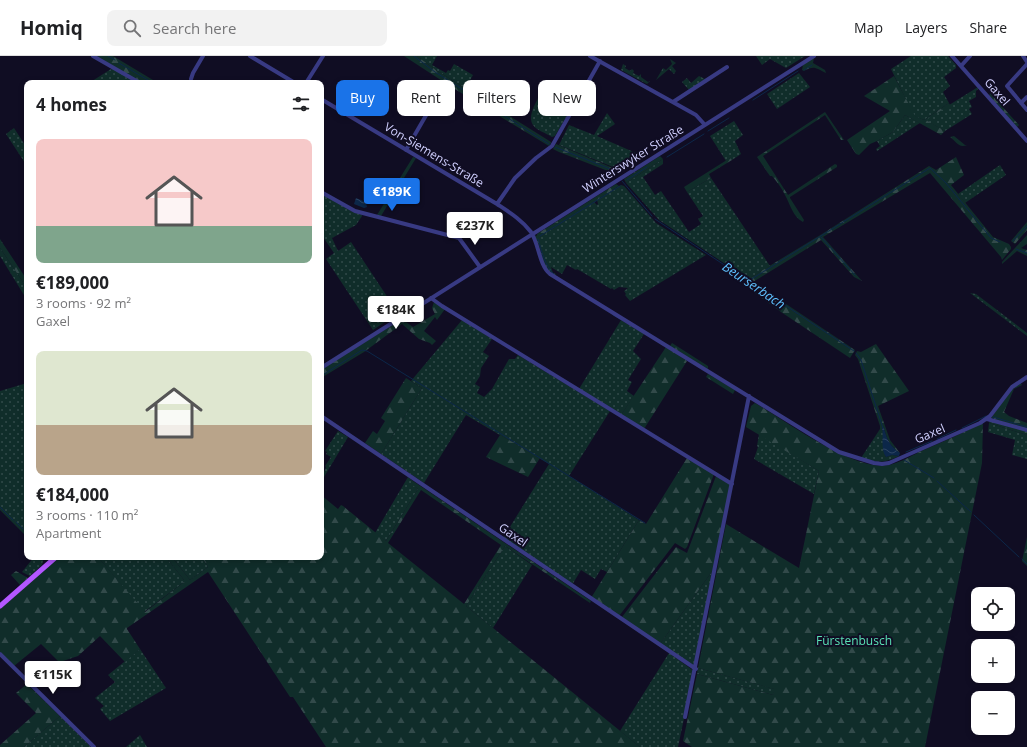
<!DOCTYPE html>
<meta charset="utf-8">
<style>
body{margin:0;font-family:"Open Sans",sans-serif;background:#f2f2f2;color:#202124;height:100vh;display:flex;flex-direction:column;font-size:15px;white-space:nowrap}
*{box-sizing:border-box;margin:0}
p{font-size:13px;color:#757577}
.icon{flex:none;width:22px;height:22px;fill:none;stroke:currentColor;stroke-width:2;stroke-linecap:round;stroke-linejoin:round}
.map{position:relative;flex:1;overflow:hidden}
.sheet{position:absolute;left:24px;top:24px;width:300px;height:480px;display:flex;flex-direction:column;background:#fff;border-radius:8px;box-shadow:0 2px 6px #0003}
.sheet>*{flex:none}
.banner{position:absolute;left:336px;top:24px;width:380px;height:36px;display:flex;gap:8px}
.fabs{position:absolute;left:971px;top:531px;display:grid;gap:8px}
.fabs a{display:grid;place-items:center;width:44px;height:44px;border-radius:8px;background:#fff;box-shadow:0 2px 6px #0003;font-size:20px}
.price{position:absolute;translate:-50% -34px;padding:0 9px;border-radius:4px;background:#fff;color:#222;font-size:13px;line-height:26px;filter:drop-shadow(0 1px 2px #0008)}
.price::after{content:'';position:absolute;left:50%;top:24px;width:12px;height:9px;margin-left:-6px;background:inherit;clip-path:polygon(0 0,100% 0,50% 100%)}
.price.on{background:#1a73e8;color:#fff}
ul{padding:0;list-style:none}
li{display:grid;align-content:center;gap:8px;height:212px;padding:0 12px}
li span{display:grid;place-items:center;height:124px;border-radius:8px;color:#555}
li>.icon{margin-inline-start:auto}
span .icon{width:72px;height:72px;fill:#fffc;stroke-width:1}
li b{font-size:17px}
h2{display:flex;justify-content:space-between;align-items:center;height:48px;padding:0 12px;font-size:17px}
.tag{padding:0 14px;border-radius:8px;background:#fff;box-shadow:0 2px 6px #0003;font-size:14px;line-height:36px}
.tag.on{background:#1a73e8;color:#fff}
header{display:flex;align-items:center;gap:24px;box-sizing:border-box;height:56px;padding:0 20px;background:#fff;border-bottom:1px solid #e0e0e0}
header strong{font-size:19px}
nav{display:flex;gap:22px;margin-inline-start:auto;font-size:14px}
.search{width:280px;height:36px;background:#f2f2f2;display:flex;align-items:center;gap:10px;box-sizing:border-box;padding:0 14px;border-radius:8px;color:#757577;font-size:15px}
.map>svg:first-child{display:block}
.grass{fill:url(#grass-dots)}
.forest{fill:url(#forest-firs);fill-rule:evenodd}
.water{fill:url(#water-waves)}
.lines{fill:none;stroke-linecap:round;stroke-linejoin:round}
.stream{stroke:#0c2749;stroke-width:1}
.minor{stroke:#383a83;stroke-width:4}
.major{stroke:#b357ff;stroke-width:5}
.labels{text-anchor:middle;stroke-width:4;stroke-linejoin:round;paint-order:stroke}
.street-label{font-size:12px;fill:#d1d0ff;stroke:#100d23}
.park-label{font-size:12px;fill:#59e1b5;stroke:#100d23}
.water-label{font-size:13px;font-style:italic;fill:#5ec1ff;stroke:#100d23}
</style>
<header>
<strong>Homiq</strong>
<div class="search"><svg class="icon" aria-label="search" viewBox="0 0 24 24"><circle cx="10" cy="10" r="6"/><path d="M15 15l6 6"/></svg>Search here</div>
<nav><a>Map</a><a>Layers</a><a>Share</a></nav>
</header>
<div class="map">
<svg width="1027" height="691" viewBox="0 0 1027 691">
<defs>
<pattern id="grass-dots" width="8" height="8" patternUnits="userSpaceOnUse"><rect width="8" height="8" fill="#102d2a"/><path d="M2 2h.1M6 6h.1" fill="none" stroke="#324a4a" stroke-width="1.8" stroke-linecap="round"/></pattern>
<pattern id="forest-firs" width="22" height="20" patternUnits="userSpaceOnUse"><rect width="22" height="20" fill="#102d2a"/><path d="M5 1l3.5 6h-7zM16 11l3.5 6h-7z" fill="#324a4a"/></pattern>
<pattern id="water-waves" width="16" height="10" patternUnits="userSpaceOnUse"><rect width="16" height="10" fill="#0c2749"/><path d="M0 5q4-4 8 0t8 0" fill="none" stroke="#2e4564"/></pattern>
</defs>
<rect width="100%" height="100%" fill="#100d23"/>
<!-- grass -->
<path class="grass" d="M417,0H437L432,9L446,17L448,14L450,15L454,8L473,19L467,30L483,39L489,29L499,35L495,43L500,46L497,52L436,14Z
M756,0H805L786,12L770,3L762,9Z
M911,0H948L956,9V12L944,21L950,30L943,36L949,47L924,64L914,60L891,13Z
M670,3L676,7L672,10L676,15L674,18L669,13L656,24L663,12L666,14L672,8Z
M623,8L626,10L625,12L630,15L632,13L634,15L633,17L639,20L641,18V21L648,26L650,25L647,28L645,27L621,14Z
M111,13H113L136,27H89Z
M799,17L810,31L777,53L767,38Z
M699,20L705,23L689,34L682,26L687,22L691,27Z
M978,31L979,32L976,35V41L969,45L972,51L969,53L972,58L945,75L925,64Z
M544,33L573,49L555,80L552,81C546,77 536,74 533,69C526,59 539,41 544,33Z
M607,57L615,68L597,80L645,101L618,118L613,111L559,89L569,69L594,79Z
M905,59L920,67L877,95L876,93L880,90L877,85L893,76Z
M734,65L743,79L735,85L741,98L732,104L730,102L726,105L710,80Z
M14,72L25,89L27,88V110L6,78Z
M663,103V108L643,121L655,139L661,135L689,176L701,168L698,163L703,160L687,136L711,122L770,210L748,223L659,164L626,127Z
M1000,109L1006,119L965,147L958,138Z
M621,129L624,130L656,167L706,199L630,245L625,239L626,238L624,235L628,232L619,231L614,234L612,232L611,233L577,213L576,214L567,209L562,218L551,211L553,217L556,218L555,220C544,213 543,204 540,193C539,188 536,185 535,180L536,179L538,182L594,146L597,149L598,148L597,144Z
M321,137L351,155L362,159V160L356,169L332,182L338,195L351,186L398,257L373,274L326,203L334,197L321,178Z
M0,192L27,232V244L0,200Z
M970,237L976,238L1027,277V280Z
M462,264L492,283L483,296L489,300L481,312L480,320L475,328L480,331L477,337L484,341L492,333L509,303H515L518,299L610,355L569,420L639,464L607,516L601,513L595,523L581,514L572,529L503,482L549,408L466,359L424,427L381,398L422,332L411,325Z
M621,264L644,278L633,295L641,303L628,324L632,326L627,335L634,340L621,359L579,333Z
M27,327V481L0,454V335Z
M989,367L1027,379V403L1012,399L1015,384L988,376Z
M882,371C885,381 881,392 886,401L892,399L899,400C883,408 878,406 861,402L880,373Z
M338,375L348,381L321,426V414L324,416L326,411L325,410L331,401L326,398L327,396L325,395Z
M759,378L819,415L814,438L754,403L758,391L757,390Z
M408,421L413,425L412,428L418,433L386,485L375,477Z
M505,490L532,509L493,572L466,550Z
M34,501H44L42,509L30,520L22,516Z
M98,501H166L184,524V526L144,556Z
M172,501H202L208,511L190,524Z
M713,514L695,610L660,588Z
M140,593L166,632L110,665L100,653L104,650L95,642L115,626L108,619Z
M669,597L694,615L678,691H640L620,675Z
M698,612L775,633L773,639L697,618Z
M60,660L91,691H24Z
M140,679L147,691H126Z"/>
<!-- forest -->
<path class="forest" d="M97,0H113L158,27H142Z
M404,0H417L436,14L551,86V87L549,90L453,32Z
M814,2L813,7L825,14L826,17C816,12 814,9 804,15L802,14L803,9Z
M894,20L915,60L924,64L949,47L950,49L926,64L945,75L941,79L905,59L893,76L877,85L870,88L859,99L856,98L847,84L890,55L864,40Z
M990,37L1019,69L1017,71L989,40Z
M825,56L844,84H841L825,59L763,100L788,139L835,108L837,109V111L790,141V142L804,164L803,166C793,161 790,148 785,139C782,132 777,126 772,120H770L757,101Z
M954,80L965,89H967C959,93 956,85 950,81Z
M556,88L613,112L618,118L615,120L608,115L559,96L553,93Z
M660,100L663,103L626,127L624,123Z
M413,101L416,102L381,160L377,159Z
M956,101L964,119L951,129L993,181L1009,188L1011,191V193L1002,204L1001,201L930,117L823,181L862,225L854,221L821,184L753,226L855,294L850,302L781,256L748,232L753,226L748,223L822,178L929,110L936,114Z
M730,102L732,104L709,118L711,122L687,136L684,131Z
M616,128L619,130L537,183V178Z
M1027,166V174L1015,188L1011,185Z
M1027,179V188L1021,192L1027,194V200L1017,195L1002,208V206Z
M0,183L27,224V232L0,192Z
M434,246L445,253L437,264L435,261L424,275L436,285L432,289L430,287L419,283L402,268L364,296L321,322V314L402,263L413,271L435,258L432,252Z
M672,287L708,310V313L670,290Z
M876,288L909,335L878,350L890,384L900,397C890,390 887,384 884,372L880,373V370L858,303L855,299L857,295L861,296Z
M666,291L687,305L644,373L621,359Z
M708,318L735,334L733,338L706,321Z
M406,322L422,332L381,398L365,387L373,375L377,378L385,365L381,362Z
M1020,326L1022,329L1014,333L1004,356L1009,360L1027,367V373L991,362L1008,338Z
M755,347C784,364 856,417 889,409C899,407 910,401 919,396C941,387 962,377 983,367L982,407L925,691H692L683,685L697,618L773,639L774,633L698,612L726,468L799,512L819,415L746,371L751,350Z
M990,365L1027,375V379L989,367Z
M500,379L540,402L528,421L486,401Z
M687,402L714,418L687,491L685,493L675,487L619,560L591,542L639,464L646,468Z
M716,420L731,429L713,514L660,588L622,561L676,491L687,497Z
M413,425L591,545L590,547L505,490L466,550L640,691H326L293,641H290L208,516L127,572V573L140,593L125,606L100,580L78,600L60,606L58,605L41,588L14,610L0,596V553L59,501H98L145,556L184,526V524L166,501H172L190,524L208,511L202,501H321V439L338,453L341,449L343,450L386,485L418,433L411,428ZM421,434L501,489L464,548L388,487Z
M1027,481V510L1022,505Z
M16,515L28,522L20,529L11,519Z
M27,628L60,660L24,691H0V689L36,657L16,637Z"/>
<!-- water -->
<path class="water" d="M356,142L366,146L367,151L364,152L354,148Z
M454,160C459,161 464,165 463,171L458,174L451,170L454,167L452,165V161Z
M882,371L884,372C887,384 890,390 900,397L899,400L892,399L886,401C880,392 884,381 882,371Z"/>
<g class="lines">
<!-- stream -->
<path class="stream" d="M108,0L115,4
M414,0L435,16L549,88
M119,7L153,27
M804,14L812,9
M753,44L798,15
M708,75L729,62
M555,91L610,113L616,118
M667,101L704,78
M627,124L647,111
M622,125L652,160
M655,163L854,295
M540,180L620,130
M821,181L855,219
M538,183C541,193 545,211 554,218
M1013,185L1027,170
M1016,193L1027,197
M747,225L750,224L930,112L946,127L991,182L1000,186
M613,259L620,263
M856,297L861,304L883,372
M321,320L362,294L367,295L645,467
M993,361L1027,371
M962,372L986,360
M937,383L956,374
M906,396L932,385
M904,404L934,422
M937,425L971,456
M0,451L13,464
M974,459L1019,501
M16,466L23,473
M25,475L27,477
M1022,503L1027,508"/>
<!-- minor -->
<path class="minor" d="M93,0L140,27
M250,0L295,27
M590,0L696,59L705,69
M952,0L1027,85
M1023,0L1027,6
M1027,8L1007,30L1027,54
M961,10L970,0
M191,23L193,17L203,0
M306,27L323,0
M321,43L497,148C509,156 522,164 531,176C539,188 539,209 550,218L839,396L874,407L882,408L889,407L980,367L990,360L1012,331L1027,321
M673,46L727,11
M1021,47L1027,41
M406,94L443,30
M321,136L355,155L459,182L480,211
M497,148L515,122L536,102L552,90L600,5
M431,242L442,250L732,428
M321,312L814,0
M321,360L696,613
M987,363L1027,374
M0,598L94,691
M685,661L749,340"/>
<!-- major -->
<path class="major" d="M0,550L56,501"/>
</g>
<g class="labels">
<!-- street labels -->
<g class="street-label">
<text transform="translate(997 36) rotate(49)" y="4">Gaxel</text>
<text transform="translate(434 99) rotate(31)" y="4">Von-Siemens-Straße</text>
<text transform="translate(633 103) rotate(-32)" y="4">Winterswyker Straße</text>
<text transform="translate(930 378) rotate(-23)" y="4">Gaxel</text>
<text transform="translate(513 479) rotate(34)" y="4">Gaxel</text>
</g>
<!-- park labels -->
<g class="park-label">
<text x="854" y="589">Fürstenbusch</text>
</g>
<!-- water labels -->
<g class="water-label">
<text transform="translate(754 229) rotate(34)" y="5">Beurserbach</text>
</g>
</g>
</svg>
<div class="fabs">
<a><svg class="icon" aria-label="locate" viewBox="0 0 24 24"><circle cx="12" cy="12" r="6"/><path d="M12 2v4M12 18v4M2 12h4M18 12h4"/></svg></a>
<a>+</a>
<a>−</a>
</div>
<b class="price on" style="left:392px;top:156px">€189K</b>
<b class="price" style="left:475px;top:190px">€237K</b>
<b class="price" style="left:396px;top:274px">€184K</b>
<b class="price" style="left:53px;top:639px">€115K</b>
<div class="banner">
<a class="tag on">Buy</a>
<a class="tag">Rent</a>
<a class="tag">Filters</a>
<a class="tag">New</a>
</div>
<section class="sheet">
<h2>4 homes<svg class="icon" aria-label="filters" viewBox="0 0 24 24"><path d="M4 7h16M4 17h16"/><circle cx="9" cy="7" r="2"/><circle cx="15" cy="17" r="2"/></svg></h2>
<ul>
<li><span style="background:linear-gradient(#f6c9c9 70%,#7fa58c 0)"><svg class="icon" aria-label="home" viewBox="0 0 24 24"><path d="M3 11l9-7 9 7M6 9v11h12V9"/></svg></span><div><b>€189,000</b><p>3 rooms · 92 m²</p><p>Gaxel</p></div></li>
<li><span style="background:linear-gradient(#dfe7d0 60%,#b9a48a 0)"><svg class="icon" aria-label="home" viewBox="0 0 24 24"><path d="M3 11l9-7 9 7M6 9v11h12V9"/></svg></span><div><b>€184,000</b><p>3 rooms · 110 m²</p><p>Apartment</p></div></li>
</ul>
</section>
</div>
